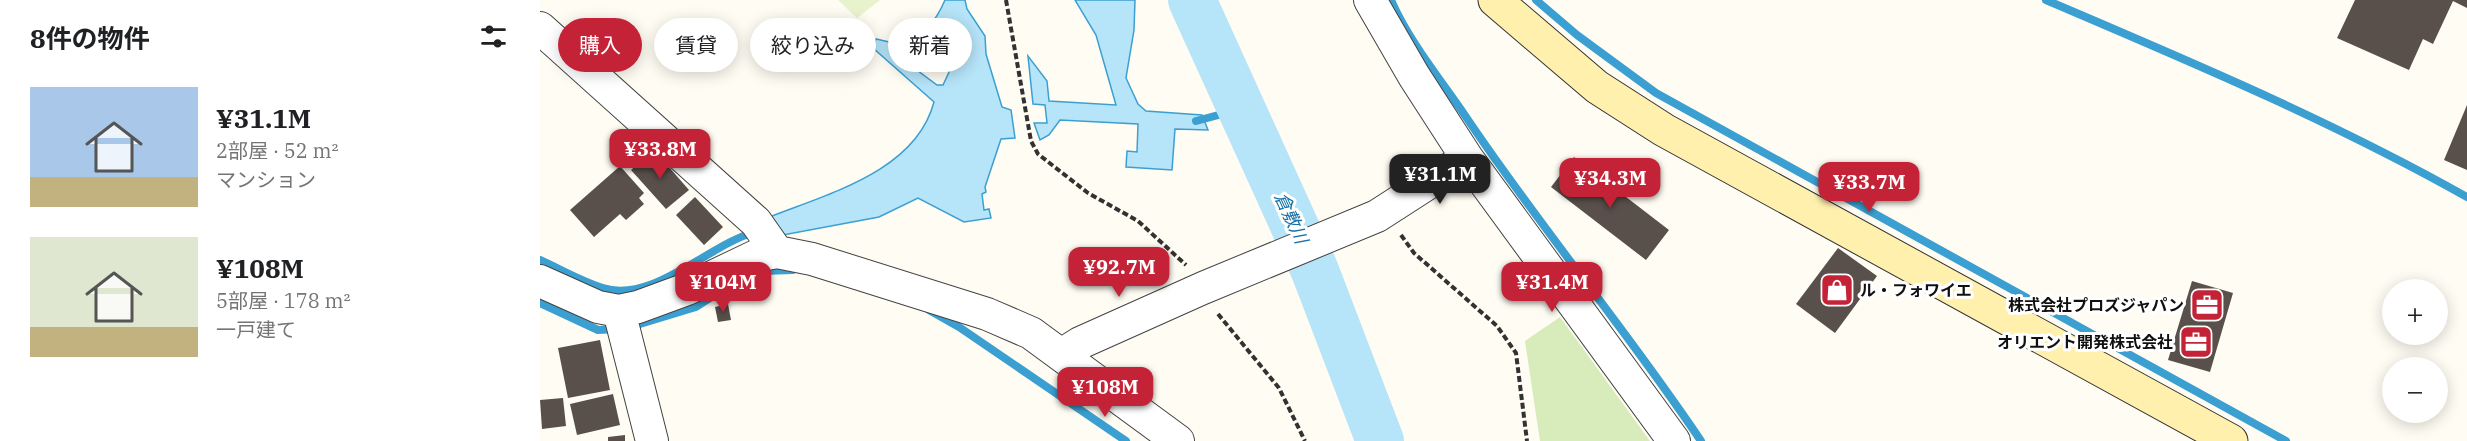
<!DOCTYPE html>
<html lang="ja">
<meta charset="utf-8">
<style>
body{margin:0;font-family:"IBM Plex Serif","Noto Sans JP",serif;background:#f6f6f6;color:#202124;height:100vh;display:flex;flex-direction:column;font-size:22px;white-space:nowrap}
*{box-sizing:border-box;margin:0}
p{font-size:20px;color:#757577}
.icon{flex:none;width:33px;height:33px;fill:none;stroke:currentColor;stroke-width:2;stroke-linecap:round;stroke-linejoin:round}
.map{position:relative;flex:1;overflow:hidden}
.side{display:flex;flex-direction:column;background:#fff;width:540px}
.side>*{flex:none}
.top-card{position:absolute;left:18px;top:18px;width:570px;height:54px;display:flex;gap:12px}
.controls{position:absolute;left:1842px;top:279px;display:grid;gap:12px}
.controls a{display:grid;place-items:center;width:66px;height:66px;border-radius:50%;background:#fff;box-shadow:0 3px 15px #0003;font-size:30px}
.price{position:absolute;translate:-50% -51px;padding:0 14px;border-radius:12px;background:#c42337;color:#fff;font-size:20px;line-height:39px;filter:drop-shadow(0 2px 3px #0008)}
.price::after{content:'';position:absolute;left:50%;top:36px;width:18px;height:14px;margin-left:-9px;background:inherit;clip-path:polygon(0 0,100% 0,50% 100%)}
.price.current{background:#222;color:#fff}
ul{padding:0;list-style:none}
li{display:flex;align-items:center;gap:18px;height:150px;padding:0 30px}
li span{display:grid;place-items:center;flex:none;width:168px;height:120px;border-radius:0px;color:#555}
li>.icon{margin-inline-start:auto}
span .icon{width:72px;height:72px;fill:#fffc;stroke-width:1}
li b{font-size:26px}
h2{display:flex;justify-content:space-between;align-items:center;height:72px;padding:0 30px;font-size:26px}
.pill{padding:0 21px;border-radius:27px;background:#fff;box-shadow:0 3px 15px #0003;font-size:21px;line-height:54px}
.pill.current{background:#c42337;color:#fff}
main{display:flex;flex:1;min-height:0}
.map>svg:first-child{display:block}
.park{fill:#d7ebbb}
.pitch{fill:#e8f2cd}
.water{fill:#b6e4f8;stroke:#3ba0d1;stroke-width:1.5;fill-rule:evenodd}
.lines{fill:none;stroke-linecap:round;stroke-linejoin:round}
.stream{stroke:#3ba0d1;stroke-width:8}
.river{stroke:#b6e4f8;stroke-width:48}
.building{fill:#59504c}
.street-casing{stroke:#434343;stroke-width:34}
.secondary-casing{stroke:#323232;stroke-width:35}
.path{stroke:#323232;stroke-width:4;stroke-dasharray:6 3;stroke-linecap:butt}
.street{stroke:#fff;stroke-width:32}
.secondary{stroke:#fff0ae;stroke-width:33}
.labels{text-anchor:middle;stroke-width:6;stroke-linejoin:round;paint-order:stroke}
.poi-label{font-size:16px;font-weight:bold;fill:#101010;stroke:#fff;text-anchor:end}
.water-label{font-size:18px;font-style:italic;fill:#1571a6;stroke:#fff}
</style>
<main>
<section class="side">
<h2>8件の物件<svg class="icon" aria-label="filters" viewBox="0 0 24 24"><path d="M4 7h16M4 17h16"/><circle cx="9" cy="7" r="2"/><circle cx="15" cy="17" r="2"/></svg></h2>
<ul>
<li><span style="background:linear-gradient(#a9c7e8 75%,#c2b280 0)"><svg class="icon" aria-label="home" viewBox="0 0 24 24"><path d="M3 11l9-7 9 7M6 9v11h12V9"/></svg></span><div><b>¥31.1M</b><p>2部屋 · 52 m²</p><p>マンション</p></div></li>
<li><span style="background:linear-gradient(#dfe7d0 75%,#c2b280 0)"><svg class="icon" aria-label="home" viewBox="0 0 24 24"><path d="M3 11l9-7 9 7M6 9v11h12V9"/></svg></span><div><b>¥108M</b><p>5部屋 · 178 m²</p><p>一戸建て</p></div></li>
</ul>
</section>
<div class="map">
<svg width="1927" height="441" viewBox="0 0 1927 441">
<rect width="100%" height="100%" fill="#fffcf3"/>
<!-- park -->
<path class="park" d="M1020,317L1110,441H1000L985,341Z"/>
<!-- pitch -->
<path class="pitch" d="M298,0H340L317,18Z"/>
<!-- water -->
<path class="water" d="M405,0H425L427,9L445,36L446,54L462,107L471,110L475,138L461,139L445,187L446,192L442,194L444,210L449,209L451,218L424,222L378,198L339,217L243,235L222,220C282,195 375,174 394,102L333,48L336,39C342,40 352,44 359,43C382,41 397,19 405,0ZM394,48L410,70L403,85H397L374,68L367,66L369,54L391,51Z
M535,0H595L594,30L586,78L598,104L606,111L662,115L668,130L635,129L632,170L586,167L587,151L597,152L598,124L520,120L509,135L500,140L494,123H507L505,105L493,104L488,56L507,81L509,101L576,105L556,35Z"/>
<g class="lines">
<!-- stream -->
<path class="stream" d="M851,0C867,38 900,79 924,114C999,226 1086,329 1161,441
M996,0L1037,35L1116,93L1746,441
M1506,0C1649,61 1792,121 1927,197
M656,121L701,109
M0,260C20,269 42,282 63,288C112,304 170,244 215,232
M221,271L253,270
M0,303L58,330L77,329
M389,310L419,327L586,441
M90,327L156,307L198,280"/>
<!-- river -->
<path class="river" d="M652,0L775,271L840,441"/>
</g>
<!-- building -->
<path class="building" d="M1815,0H1927V8L1913,1L1893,44L1883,39L1869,70L1797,38Z
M1927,105V170L1904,160Z
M114,150L149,190L126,209L91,170Z
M1034,157L1129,230L1106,260L1011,187Z
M80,166L104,193L99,198L104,204L86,220L80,214L54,237L30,210Z
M155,197L183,227L164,245L136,215Z
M1298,248L1337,276L1295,333L1256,304Z
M1652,281L1693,293L1670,372L1628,360Z
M188,304L191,320L178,322L175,307Z
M60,340L70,390L28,398L18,348Z
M73,394L80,425L37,435L30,404Z
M23,398L26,426L2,429L0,400Z
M85,435V441H68V437Z"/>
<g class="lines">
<defs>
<path id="street" d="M830,0L874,76L927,158L1134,441
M0,28L216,222L237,252
M0,281L58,307L79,311L98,307L147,289L216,256L237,252L272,259L447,314L491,333L638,441
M79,311L112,441
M521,355L540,343L663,288L837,216L927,158"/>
<path id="secondary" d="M955,0L1057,87L1124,130L1691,441"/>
</defs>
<!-- street casing -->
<use href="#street" class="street-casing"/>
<!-- secondary casing -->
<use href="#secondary" class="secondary-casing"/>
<!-- path -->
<path class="path" d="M466,0L491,141L498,154L548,193L598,221L646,265
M861,235L874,253L957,326L976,353L987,441
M678,314L739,388L765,441"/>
<!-- street -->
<use href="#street" class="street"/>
<!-- secondary -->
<use href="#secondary" class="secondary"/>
</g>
<!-- icons -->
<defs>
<symbol id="shop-square" viewBox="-11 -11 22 22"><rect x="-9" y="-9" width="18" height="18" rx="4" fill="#c42337" stroke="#fff"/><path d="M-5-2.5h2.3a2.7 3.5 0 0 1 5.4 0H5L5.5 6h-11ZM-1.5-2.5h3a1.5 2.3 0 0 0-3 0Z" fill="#fff"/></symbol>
<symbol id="office-square" viewBox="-11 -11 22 22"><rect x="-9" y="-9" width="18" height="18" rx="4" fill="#c42337" stroke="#fff"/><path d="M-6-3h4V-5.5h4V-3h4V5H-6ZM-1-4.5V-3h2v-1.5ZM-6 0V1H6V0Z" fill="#fff"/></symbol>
</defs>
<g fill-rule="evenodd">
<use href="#shop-square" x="1278" y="271" width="38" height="38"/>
<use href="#office-square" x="1648" y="286" width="38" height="38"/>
<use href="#office-square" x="1637" y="323" width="38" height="38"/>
</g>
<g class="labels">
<!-- poi labels -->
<g class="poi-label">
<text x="1320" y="296" text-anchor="start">ル・フォワイエ</text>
<text x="1644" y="311">株式会社プロズジャパン</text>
<text x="1633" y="348">オリエント開発株式会社</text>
</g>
<!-- water labels -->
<g class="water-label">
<text transform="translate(751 218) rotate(65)" y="6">倉敷川</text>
</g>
</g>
</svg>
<div class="controls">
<a>+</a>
<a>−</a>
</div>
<b class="price" style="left:120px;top:180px">¥33.8M</b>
<b class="price current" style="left:900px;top:205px">¥31.1M</b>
<b class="price" style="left:1070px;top:209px">¥34.3M</b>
<b class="price" style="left:1329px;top:213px">¥33.7M</b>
<b class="price" style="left:579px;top:298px">¥92.7M</b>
<b class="price" style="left:183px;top:313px">¥104M</b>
<b class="price" style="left:1012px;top:313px">¥31.4M</b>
<b class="price" style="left:565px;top:418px">¥108M</b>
<div class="top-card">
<a class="pill current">購入</a>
<a class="pill">賃貸</a>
<a class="pill">絞り込み</a>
<a class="pill">新着</a>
</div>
</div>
</main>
